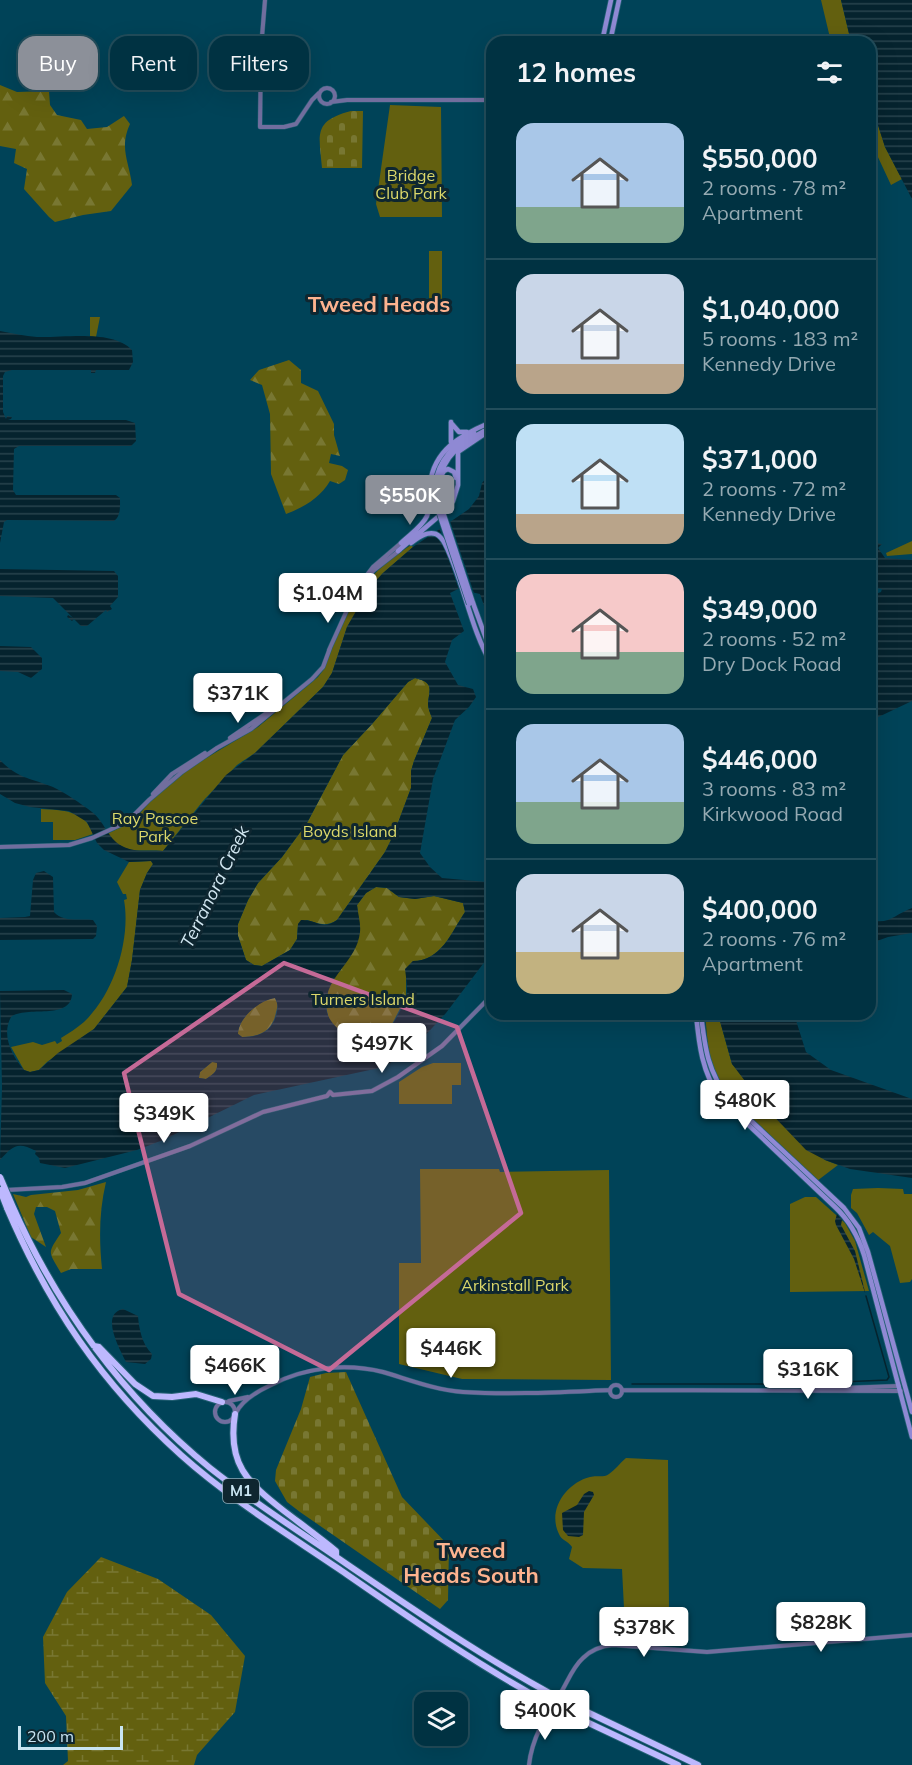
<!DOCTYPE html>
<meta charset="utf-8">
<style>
body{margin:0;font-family:Mulish,sans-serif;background:#0a3a49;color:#f1f3f6;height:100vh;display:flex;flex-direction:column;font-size:22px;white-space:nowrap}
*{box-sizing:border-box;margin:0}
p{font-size:20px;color:#95aab2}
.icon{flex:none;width:33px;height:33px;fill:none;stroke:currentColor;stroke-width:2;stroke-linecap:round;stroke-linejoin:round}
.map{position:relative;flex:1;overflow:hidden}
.panel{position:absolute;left:486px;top:36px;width:390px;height:984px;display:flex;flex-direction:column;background:#003242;border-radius:18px;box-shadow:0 6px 24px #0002,0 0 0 2px #224d5b}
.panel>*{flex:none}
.guide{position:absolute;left:18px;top:36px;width:378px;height:54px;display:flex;gap:12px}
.tools{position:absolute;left:414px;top:1692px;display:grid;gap:12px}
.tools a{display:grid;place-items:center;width:54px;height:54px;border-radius:12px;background:#003242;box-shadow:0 6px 24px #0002,0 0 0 2px #224d5b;font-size:30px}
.scale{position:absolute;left:18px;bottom:15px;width:105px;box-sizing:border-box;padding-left:6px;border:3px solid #c9e5f2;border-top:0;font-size:16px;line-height:21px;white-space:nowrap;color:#c9e5f2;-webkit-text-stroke:4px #0e2630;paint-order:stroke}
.price{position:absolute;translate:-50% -51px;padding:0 14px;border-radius:6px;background:#fff;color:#222;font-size:20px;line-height:39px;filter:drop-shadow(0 2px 3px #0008)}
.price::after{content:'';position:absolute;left:50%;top:36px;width:18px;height:14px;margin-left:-9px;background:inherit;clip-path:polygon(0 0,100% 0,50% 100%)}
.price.current{background:#8c9099;color:#fff}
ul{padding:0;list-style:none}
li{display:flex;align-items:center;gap:18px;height:150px;padding:0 30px}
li+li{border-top:2px solid #224d5b}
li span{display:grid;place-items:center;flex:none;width:168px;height:120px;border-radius:18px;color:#555}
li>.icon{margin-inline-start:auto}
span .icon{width:72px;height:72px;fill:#fffc;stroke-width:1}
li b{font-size:26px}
h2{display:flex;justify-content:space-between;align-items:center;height:72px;padding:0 30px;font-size:26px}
.tag{padding:0 21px;border-radius:18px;background:#003242;box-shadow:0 6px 24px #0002,0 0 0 2px #224d5b;font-size:21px;line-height:54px}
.tag.current{background:#8c9099;color:#fff}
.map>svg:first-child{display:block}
.forest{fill:url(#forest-firs)}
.wetland{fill:url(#wetland-marsh)}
.cemetery{fill:url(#cemetery-stones)}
.green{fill:#63600f}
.water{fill:url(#water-rules);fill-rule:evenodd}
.pier{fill:#004358}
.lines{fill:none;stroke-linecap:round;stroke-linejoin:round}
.stream{stroke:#05232e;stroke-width:1.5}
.tertiary-casing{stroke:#246074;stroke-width:5}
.secondary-casing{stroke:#246074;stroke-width:6}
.motorway-casing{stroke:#246074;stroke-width:8}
.tertiary{stroke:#716e9e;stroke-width:4}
.secondary{stroke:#8f89d4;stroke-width:4.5}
.motorway{stroke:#bdb8fe;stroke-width:6}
.secondary-bridge-casing{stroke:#246074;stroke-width:6;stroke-linecap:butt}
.motorway-bridge-casing{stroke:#246074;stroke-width:8;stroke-linecap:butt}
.secondary-bridge{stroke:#8f89d4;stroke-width:4.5}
.motorway-bridge{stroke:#bdb8fe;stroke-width:6}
.marked{fill:#c56a97;fill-opacity:0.2;stroke:#c56a97;stroke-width:4.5;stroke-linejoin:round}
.labels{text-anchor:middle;stroke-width:6;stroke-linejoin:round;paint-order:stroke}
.shield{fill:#0e2630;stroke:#91acb8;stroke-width:1.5}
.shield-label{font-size:15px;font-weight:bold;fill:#c9e5f2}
.park-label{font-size:16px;fill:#dcd86a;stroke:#0e2630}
.water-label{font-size:18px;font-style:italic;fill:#d3e8f2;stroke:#0e2630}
.district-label{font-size:22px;font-weight:bold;fill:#feb38f;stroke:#0e2630}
</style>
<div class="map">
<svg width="912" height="1765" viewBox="0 0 912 1765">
<defs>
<pattern id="forest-firs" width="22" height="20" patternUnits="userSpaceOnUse" patternTransform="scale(1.5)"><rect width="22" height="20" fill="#63600f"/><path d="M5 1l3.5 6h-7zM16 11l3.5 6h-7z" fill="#787732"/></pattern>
<pattern id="wetland-marsh" width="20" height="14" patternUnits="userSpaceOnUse" patternTransform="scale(1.5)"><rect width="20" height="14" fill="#63600f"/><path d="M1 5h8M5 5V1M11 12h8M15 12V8" fill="none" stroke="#787732"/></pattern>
<pattern id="cemetery-stones" width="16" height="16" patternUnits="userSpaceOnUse" patternTransform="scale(1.5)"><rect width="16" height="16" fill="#63600f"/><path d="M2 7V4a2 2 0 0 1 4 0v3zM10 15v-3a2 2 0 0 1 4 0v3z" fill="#787732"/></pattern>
<pattern id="water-rules" width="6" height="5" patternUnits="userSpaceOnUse" patternTransform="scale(1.5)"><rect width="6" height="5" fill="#05232e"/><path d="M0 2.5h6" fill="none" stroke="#28434d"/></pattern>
</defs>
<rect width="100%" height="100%" fill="#004358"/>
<!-- forest -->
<path class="forest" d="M0,85L17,92L49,91L50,105L57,115L81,120L87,129L107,127L124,116L130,124C119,148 129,161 132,185L111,211L83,215L55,222L49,217L24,189L27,169L14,163L16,149L0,146Z
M289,360L301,370V383L318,391L334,424V435L340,456L331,454L329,463L342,466L348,470L345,480L339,484L330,481C320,498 304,507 286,514L271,474L270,414L262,385L250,380L259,370Z
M415,678C435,683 429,689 428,704C428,708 430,713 432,718L414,761L411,771V788L393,836L385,852L337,920C326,927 319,924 307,920L298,924L297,939L290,950L262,966L254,965L246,960L238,936V924L248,900L258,883L282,857L307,823L343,755L372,724L408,682Z
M376,887L387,888L399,897L415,899L434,896L463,903L465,912C451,933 441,961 413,961L406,969V997L389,1030L372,1038L349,1035L338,1031L329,1020L326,1006L328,990L331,980L340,971L360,932L357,905L366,893Z
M275,998C278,1004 278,1006 276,1012C273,1030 261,1037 242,1037L238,1034C238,1018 260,999 275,998Z
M212,1062H217C218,1072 213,1074 206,1079L198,1078L200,1072Z
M106,1182C99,1211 99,1240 102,1269H71L61,1273C48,1251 47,1254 61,1233L55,1211L47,1207H36L34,1214L46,1247L31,1237L13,1194L26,1197L31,1195L78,1190Z"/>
<!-- wetland -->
<path class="wetland" d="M101,1557L158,1579L211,1615L245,1656L235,1712L197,1755L194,1765H63L68,1761L66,1716L45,1683L43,1637L67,1592Z"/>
<!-- cemetery -->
<path class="cemetery" d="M351,111H363L362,168H322C319,134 313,121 351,111Z
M346,1372L402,1497L449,1546L448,1600L440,1609L300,1512L287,1502L275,1481L276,1470L301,1409L310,1377L326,1373Z"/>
<!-- green -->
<path class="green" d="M821,0H841L851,42H831Z
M870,100L885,147L902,179L891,185L870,140Z
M390,105L441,107L442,217H380L376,204Z
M429,251H442V299L429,300Z
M90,317H100L96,337L90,336Z
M912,541V554L887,556L886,553Z
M411,545L413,547L383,573L370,588L347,627L332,673L323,687L255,753L237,765L203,801L163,851C137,849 127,856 107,834L133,821L158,793L188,769L258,727L318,677L324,669C346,613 357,579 411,545Z
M41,809C62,810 85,810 93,834L75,840H53V822H41Z
M151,861L153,864L147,873L140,890L132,960L127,987L94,1029L47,1062L39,1070L30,1072L24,1070L11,1047L33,1042L42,1045L55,1041L57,1044L62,1041L61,1038C69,1033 77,1028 84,1022C114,994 131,939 124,900L127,899L126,894H123L117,882L129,862Z
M705,1014H718L732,1064L825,1160L838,1165L817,1181L732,1100L718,1081L709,1056Z
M433,1063H461V1085H452V1104H399V1082L422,1067Z
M420,1169H499L500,1172L609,1170L611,1380L462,1379L399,1364V1263H421Z
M878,1188L903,1189L904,1194H912V1279L910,1282L900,1283L890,1246L873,1232L869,1235L857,1213L851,1208V1195L853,1189Z
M805,1197H816L845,1223L855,1241L869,1291L790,1292V1204Z
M626,1458L668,1460L669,1611L624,1608L622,1569L583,1568L569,1559L572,1547C568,1541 561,1540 559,1534C547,1510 566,1483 590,1477C596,1475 604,1478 609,1474C615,1470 620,1463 626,1458Z"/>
<!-- water -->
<path class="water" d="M841,0H912V199L885,147L870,100V42H851Z
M0,331C12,333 25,336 37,337C63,338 113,329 132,350L133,362L129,370H96L95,373H91V370H12L5,372L3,376V412L6,419L7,416L12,417L11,419H8L11,420H126L135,423L136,441L131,446H19L14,449L13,490L16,495H116L120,498C120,506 121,516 114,521L7,520L4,522L0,543Z
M492,471V629L480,594L458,589L450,593L464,631L452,640L445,662L458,685L473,689L476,697L469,707L455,720L433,779L420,853L430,867L442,878L487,882L492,879V952L446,1013L407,1055L379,1068L254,1095L163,1140L137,1150L65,1168L40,1163L39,1158L35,1154L36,1151C17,1141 13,1146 0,1160L2,1087L0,991L64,990L72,994C71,1021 26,1005 11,1017C1,1035 12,1056 24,1070L30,1072L39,1070L58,1053L94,1029L127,987L132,960L140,890L147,873L153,864L151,861L129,862L104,850L97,843L87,822L69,811L30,807L15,803L0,794V760C18,779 31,778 53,787C66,793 80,803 92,812C105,822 107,838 122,846C135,853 149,850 163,851L226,775L255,753L323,687L332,673L347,627L370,587L383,573L413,547L469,509L479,496L482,483ZM415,678C435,683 429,689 428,704C428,708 430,713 432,718L414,761L411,771V788L393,836L385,852L337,920C321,931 317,919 301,920L298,924L297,939L290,950L262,966L254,965L246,960L238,936V924L248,900L258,883L282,857L307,823L343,755L372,724L408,682ZM376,887L387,888L399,897L415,899L434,896L463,903L465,912C451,933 441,961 413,961L405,969C406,977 408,989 406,997C405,1003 393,1025 389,1029C370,1049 327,1034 326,1006C325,976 357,962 360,932C361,924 358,914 357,905L366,893ZM275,998C278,1004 278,1006 277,1012C273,1031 261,1037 242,1037L238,1034C238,1018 260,1000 275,998ZM212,1062L217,1063C218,1072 213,1074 206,1079L199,1078L200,1072Z
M870,534L875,543L882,544L878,548L885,558L912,560V701L870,721V596L881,592L882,589L870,587Z
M0,569L114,571L118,576V597L110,606L112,609L107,612L106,610L87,626H81L74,619L72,621L67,617L68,615L73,618L53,598L0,596Z
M0,646L31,647L42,658V669L31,678L18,672L0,671Z
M44,871L53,877L54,912C63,923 81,918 93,920L97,926L96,936L93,939L0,940V918L25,917L30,916L33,880L36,873Z
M912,908V933L888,937L877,941L870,939V920C890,925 895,914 912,908Z
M718,1014H794L806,1052L831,1070L912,1099V1178L850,1169L825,1160L806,1150L764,1106L732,1064Z
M837,1214L842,1220L841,1225L855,1251L866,1296L854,1259L836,1225L835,1221Z
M123,1309L138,1316C139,1329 142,1344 152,1354L151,1359L145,1364L126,1362C119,1348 100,1314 123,1309Z
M589,1491L593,1492L594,1495L584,1512L583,1535L579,1537L568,1536L563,1530L562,1513L577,1505L584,1494Z"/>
<!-- pier -->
<path class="pier" d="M449,518L475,596L460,593L444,545L439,538L428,535L430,531L441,533L438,525Z"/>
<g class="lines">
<!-- stream -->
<path class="stream" d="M632,1384H794L887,1380L889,1377L866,1296"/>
<defs>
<path id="tertiary" d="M265,0L261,49L260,127H284L296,124L312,100L319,93
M319 96a8 8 0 1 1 16 0a8 8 0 1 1-16 0Z
M331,102L347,100H492
M352,601L373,571L400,550
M329,650L357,588L373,567L401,543
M230,738L271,710
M153,794L172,774L205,753
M0,847L69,845L92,838L127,822L149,800L182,772L217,748L251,729L312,679L323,667L330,648
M7,1190L62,1187L85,1183L190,1146L263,1112L327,1096L330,1092L333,1095L372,1091L398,1077L442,1046L492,995
M610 1391a6 6 0 1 1 12 0a6 6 0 1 1-12 0Z
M814,1389L899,1386
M622,1390L901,1391
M229,1401L248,1397
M215 1412a10 10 0 1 1 20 0a10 10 0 1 1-20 0Z
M236,1413C242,1400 258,1391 271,1385C305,1367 346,1363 383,1372C410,1380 435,1390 463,1392C512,1395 561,1392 610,1390
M529,1765C532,1736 548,1713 563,1689C569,1678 574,1666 583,1658C591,1650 601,1646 613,1645L707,1652L912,1635"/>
<path id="secondary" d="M602,42L611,0
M610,42L619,0
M451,422V442
M452,424L459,432H467
M439,479L444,471L448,469L454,472L456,478
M439,500C436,463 454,447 484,431
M435,501C432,469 447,449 474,433
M401,543C409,535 422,527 427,516C431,506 429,494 430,484C434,450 461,435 489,423
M411,543C418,538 426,531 436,534C440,536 443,540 445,544C464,582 470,628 492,665
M398,551L446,510L453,501L458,485V452L492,429
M473,603L492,655
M696,1014C699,1045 702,1072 720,1098L835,1207C850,1221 858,1236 864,1255L912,1437
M701,1014C705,1050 708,1071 729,1100L844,1208L859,1228L868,1252L912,1412"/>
<path id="motorway" d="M12,1205C57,1307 124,1398 210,1468C254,1503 302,1533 348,1565C414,1610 480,1655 551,1694
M7,1208C49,1306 101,1383 181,1455C229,1498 286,1533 339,1569C407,1616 474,1663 546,1702
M94,1346L99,1347L135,1384L153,1396L172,1397L196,1394L222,1402
M235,1414C227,1464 247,1482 284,1511C301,1524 319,1537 336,1551V1556
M564,1701L698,1765
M559,1709L678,1765"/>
</defs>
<!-- tertiary casing -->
<use href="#tertiary" class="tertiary-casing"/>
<!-- secondary casing -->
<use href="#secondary" class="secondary-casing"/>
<!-- motorway casing -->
<use href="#motorway" class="motorway-casing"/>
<!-- tertiary -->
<use href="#tertiary" class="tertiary"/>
<!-- secondary -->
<use href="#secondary" class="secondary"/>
<!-- motorway -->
<use href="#motorway" class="motorway"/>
<defs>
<path id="secondary-bridge" d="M439,500L473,603
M435,501L469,604"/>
<path id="motorway-bridge" d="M0,1177L12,1205
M0,1190L7,1208
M551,1694L564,1701
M546,1702L559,1709"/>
</defs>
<!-- secondary-bridge casing -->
<use href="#secondary-bridge" class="secondary-bridge-casing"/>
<!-- motorway-bridge casing -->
<use href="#motorway-bridge" class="motorway-bridge-casing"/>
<!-- secondary-bridge -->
<use href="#secondary-bridge" class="secondary-bridge"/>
<!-- motorway-bridge -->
<use href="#motorway-bridge" class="motorway-bridge"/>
</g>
<!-- marked area -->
<path class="marked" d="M284,963L457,1027L521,1213L329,1370L179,1294L124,1073Z"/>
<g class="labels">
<!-- shield labels -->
<rect class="shield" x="223" y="1479" width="36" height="24" rx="4.5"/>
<g class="shield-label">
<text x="241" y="1496">M1</text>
</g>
<!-- park labels -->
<g class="park-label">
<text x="411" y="181">Bridge<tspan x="411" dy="18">Club Park</tspan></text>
<text x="155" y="824">Ray Pascoe<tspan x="155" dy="18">Park</tspan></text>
<text x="350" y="837">Boyds Island</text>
<text x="363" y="1005">Turners Island</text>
<text x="515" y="1291">Arkinstall Park</text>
</g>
<!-- water labels -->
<g class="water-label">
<text transform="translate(215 887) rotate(-64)" y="6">Terranora Creek</text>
</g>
<!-- district labels -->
<g class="district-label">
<text x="379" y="312">Tweed Heads</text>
<text x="471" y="1558">Tweed<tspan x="471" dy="25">Heads South</tspan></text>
</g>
</g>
</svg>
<div class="tools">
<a><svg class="icon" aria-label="layers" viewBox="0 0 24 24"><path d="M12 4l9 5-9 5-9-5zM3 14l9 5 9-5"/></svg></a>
</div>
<div class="scale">200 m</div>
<b class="price current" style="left:410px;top:526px">$550K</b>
<b class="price" style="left:328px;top:624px">$1.04M</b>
<b class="price" style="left:238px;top:724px">$371K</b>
<b class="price" style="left:382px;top:1074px">$497K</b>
<b class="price" style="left:745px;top:1131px">$480K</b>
<b class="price" style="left:164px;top:1144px">$349K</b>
<b class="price" style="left:451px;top:1379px">$446K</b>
<b class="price" style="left:235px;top:1396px">$466K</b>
<b class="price" style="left:808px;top:1400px">$316K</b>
<b class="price" style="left:821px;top:1653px">$828K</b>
<b class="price" style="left:644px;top:1658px">$378K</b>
<b class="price" style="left:545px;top:1741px">$400K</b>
<div class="guide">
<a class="tag current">Buy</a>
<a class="tag">Rent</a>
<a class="tag">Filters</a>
</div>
<section class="panel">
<h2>12 homes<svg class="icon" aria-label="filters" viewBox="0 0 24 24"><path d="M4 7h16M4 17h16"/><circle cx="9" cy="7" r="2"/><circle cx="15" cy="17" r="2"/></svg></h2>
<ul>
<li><span style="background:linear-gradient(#a9c7e8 70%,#7fa58c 0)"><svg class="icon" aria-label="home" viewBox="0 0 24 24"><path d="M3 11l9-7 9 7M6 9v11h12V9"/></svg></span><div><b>$550,000</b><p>2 rooms · 78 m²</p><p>Apartment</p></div></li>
<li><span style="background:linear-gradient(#c9d6e8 75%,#b9a48a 0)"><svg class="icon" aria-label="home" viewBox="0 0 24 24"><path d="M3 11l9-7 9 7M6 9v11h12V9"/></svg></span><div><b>$1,040,000</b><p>5 rooms · 183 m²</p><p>Kennedy Drive</p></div></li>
<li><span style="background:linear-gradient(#bfe0f5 75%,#b9a48a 0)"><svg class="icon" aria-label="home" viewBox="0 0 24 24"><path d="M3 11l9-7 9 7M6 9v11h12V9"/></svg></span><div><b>$371,000</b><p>2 rooms · 72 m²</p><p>Kennedy Drive</p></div></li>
<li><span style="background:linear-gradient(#f6c9c9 65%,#7fa58c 0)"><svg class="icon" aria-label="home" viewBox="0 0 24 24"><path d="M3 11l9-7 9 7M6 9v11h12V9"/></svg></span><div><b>$349,000</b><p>2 rooms · 52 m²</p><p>Dry Dock Road</p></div></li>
<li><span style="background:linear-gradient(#a9c7e8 65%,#7fa58c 0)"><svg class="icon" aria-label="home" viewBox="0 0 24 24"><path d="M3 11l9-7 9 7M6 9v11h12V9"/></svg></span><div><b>$446,000</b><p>3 rooms · 83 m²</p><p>Kirkwood Road</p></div></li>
<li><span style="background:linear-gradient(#c9d6e8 65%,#c2b280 0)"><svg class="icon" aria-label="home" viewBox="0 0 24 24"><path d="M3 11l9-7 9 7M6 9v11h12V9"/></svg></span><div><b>$400,000</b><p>2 rooms · 76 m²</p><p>Apartment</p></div></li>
</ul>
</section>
</div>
